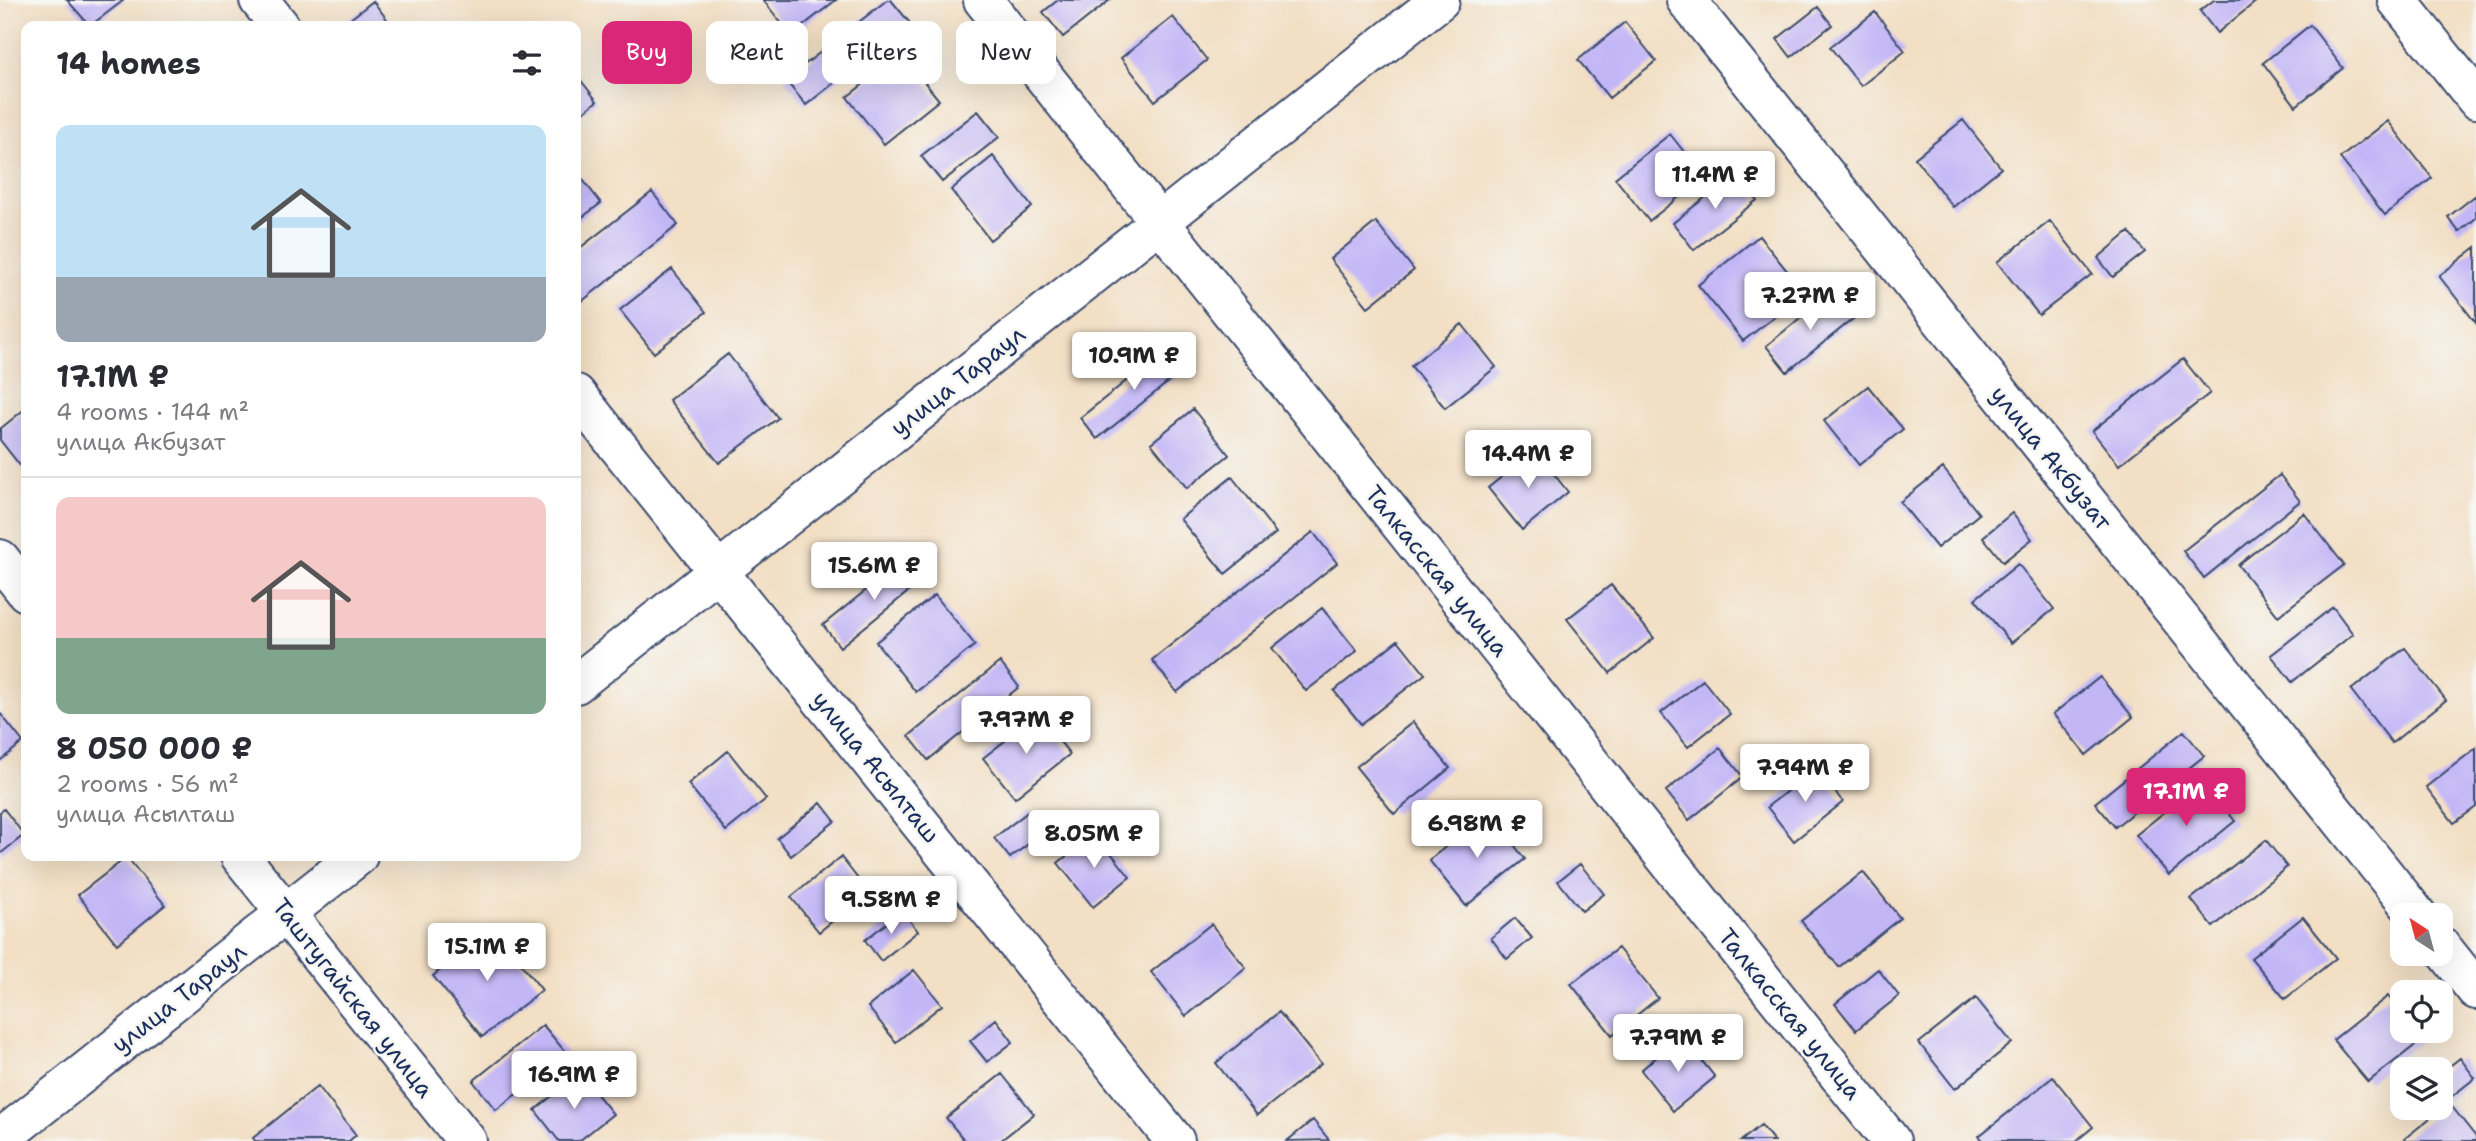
<!DOCTYPE html>
<meta charset="utf-8">
<style>
body{margin:0;font-family:"Shantell Sans",sans-serif;background:#f7f7f7;color:#2b2b33;height:100vh;display:flex;flex-direction:column;font-size:26px;white-space:nowrap}
*{box-sizing:border-box;margin:0}
p{font-size:23px;color:#7c7c81}
.icon{flex:none;width:38px;height:38px;fill:none;stroke:currentColor;stroke-width:2;stroke-linecap:round;stroke-linejoin:round}
.map{position:relative;flex:1;overflow:hidden}
.side{position:absolute;left:21px;top:21px;width:560px;height:840px;display:flex;flex-direction:column;background:#fff;border-radius:14px;box-shadow:0 7px 28px #0002}
.side>*{flex:none}
.banner{position:absolute;left:602px;top:21px;width:665px;height:63px;display:flex;gap:14px}
.needle{width:46px;rotate:324deg}
.controls{position:absolute;left:2390px;top:903px;display:grid;gap:14px}
.controls a{display:grid;place-items:center;width:63px;height:63px;border-radius:14px;background:#fff;box-shadow:0 7px 28px #0002;font-size:35px}
.price{position:absolute;translate:-50% -60px;padding:0 16px;border-radius:7px;background:#fff;color:#222;font-size:23px;line-height:46px;filter:drop-shadow(0 2px 4px #0008)}
.price::after{content:'';position:absolute;left:50%;top:42px;width:21px;height:16px;margin-left:-10px;background:inherit;clip-path:polygon(0 0,100% 0,50% 100%)}
.price.active{background:#db2777;color:#fff}
ul{padding:0;list-style:none}
li{display:grid;align-content:center;gap:14px;height:371px;padding:0 35px}
li+li{border-top:2px solid #e1e1e2}
li span{display:grid;place-items:center;height:217px;border-radius:14px;color:#555}
li>.icon{margin-inline-start:auto}
span .icon{width:126px;height:126px;fill:#fffc;stroke-width:1}
li b{font-size:30px}
h2{display:flex;justify-content:space-between;align-items:center;height:84px;padding:0 35px;font-size:30px}
.tag{padding:0 24px;border-radius:14px;background:#fff;box-shadow:0 7px 28px #0002;font-size:24px;line-height:63px}
.tag.active{background:#db2777;color:#fff}
.map>svg:first-child{display:block}
.building{fill:#c3b6f6}
.lines{fill:none;stroke-linecap:round;stroke-linejoin:round}
.street-casing{stroke:#3b496d;stroke-width:42}
.street{stroke:#fff;stroke-width:38}
.labels{text-anchor:middle;stroke-width:5;stroke-linejoin:round;paint-order:stroke}
.street-label{font-size:24px;fill:#1b2f5e;stroke:#f6f6f2}
</style>
<div class="map">
<svg width="2476" height="1141" viewBox="0 0 2476 1141">
<rect width="100%" height="100%" fill="#f6f6f2"/>
<filter id="ink" filterUnits="userSpaceOnUse"><feTurbulence type="fractalNoise" baseFrequency=".0143" numOctaves="2"/><feDisplacementMap in="SourceGraphic" scale="14" xChannelSelector="R" yChannelSelector="G"/><feConvolveMatrix kernelMatrix="1 2 1 2 8 2 1 2 1" color-interpolation-filters="sRGB"/></filter>
<filter id="wash" filterUnits="userSpaceOnUse"><feTurbulence type="fractalNoise" baseFrequency=".00686" numOctaves="4" result="noise"/><feDisplacementMap in="SourceGraphic" scale="28" xChannelSelector="R" yChannelSelector="G"/><feGaussianBlur stdDeviation="1.57" result="paint"/><feColorMatrix in="noise" values="0 0 0 0 0 0 0 0 0 0 0 0 0 0 0 0 0 1.4 0 .05"/><feComposite in="paint" operator="in"/></filter>
<g filter="url(#wash)">
<rect width="100%" height="100%" fill="#f2dfc4"/>
<g id="blocks">
<!-- building -->
<path class="building" d="M67,0H124L90,26Z
M763,0H836L791,35Z
M887,0H891L910,23L806,105L785,80Z
M1058,0H1110L1063,37L1043,12Z
M2214,0H2258L2217,33L2200,11Z
M373,1L392,26H346L344,24Z
M1818,7L1832,25L1791,57L1777,39Z
M1875,12L1905,51L1861,86L1830,47Z
M1173,17L1207,60L1155,101L1121,58Z
M1625,22L1656,61L1609,98L1578,60Z
M2310,25L2343,68L2296,106L2263,63Z
M902,54L939,100L884,144L847,97Z
M576,74L597,101L576,118Z
M978,111L999,137L942,182L921,156Z
M1963,120L2001,168L1953,207L1915,158Z
M2388,121L2432,178L2385,215L2340,158Z
M1670,134L1704,177L1649,221L1615,178Z
M993,156L1032,207L990,240L951,190Z
M576,171L601,203L576,222Z
M1736,173L1757,200L1694,250L1673,223Z
M652,192L678,225L576,306V251Z
M2476,195V218L2459,232L2448,217Z
M2050,221L2092,274L2039,315L1997,262Z
M1376,222L1414,270L1368,307L1330,259Z
M2129,232L2145,252L2113,277L2098,258Z
M1759,236L1805,293L1743,341L1698,285Z
M2476,247V323L2439,276Z
M672,269L706,312L654,353L620,310Z
M1832,292L1854,318L1787,372L1766,346Z
M1462,324L1496,367L1445,408L1411,366Z
M1170,346L1187,367L1097,439L1080,418Z
M728,354L778,418L719,463L669,400Z
M2183,359L2210,393L2119,465L2092,431Z
M1868,386L1903,429L1859,465L1824,421Z
M26,408V473L0,440V429Z
M1193,409L1229,455L1187,488L1151,443Z
M1535,450L1568,492L1522,530L1488,488Z
M1943,468L1979,514L1937,548L1900,502Z
M2280,475L2300,501L2204,578L2183,551Z
M1232,477L1276,533L1225,574L1180,519Z
M2012,513L2032,539L2003,562L1983,537Z
M2304,513L2344,565L2278,616L2238,565Z
M1313,532L1337,563L1177,692L1152,660Z
M907,557L924,579L840,647L823,625Z
M2018,564L2054,609L2011,643L1975,599Z
M1611,585L1654,638L1610,673L1567,619Z
M935,595L975,645L916,692L876,642Z
M2333,607L2353,634L2292,682L2271,655Z
M1322,608L1357,651L1306,691L1272,648Z
M1398,640L1425,674L1361,724L1334,691Z
M2405,648L2446,700L2392,743L2351,690Z
M1000,662L1019,687L928,760L909,736Z
M2100,677L2133,717L2086,755L2053,714Z
M1703,680L1730,714L1688,747L1661,713Z
M0,713L23,742L0,761Z
M1038,715L1070,754L1015,798L983,758Z
M1413,722L1450,768L1394,814L1356,767Z
M2184,731L2204,756L2115,827L2095,803Z
M1720,748L1743,777L1689,820L1666,791Z
M2476,748V807L2454,823L2426,787Z
M728,751L766,799L726,831L688,784Z
M1816,768L1843,802L1794,841L1767,807Z
M2203,781L2235,821L2169,875L2136,835Z
M821,803L835,821L791,856L777,838Z
M4,809L24,835L0,854V812Z
M1029,811L1045,831L1010,858L994,838Z
M1489,813L1525,859L1466,906L1429,860Z
M1095,833L1130,877L1093,907L1058,863Z
M2266,840L2287,867L2213,927L2191,899Z
M127,857L165,905L117,944L78,895Z
M841,857L868,892L819,932L791,897Z
M1580,864L1604,894L1582,911L1558,881Z
M1863,872L1900,918L1839,967L1801,921Z
M902,911L918,931L881,961L865,940Z
M2303,917L2336,958L2285,999L2251,958Z
M1515,918L1532,938L1507,959L1491,938Z
M1211,924L1246,968L1186,1016L1151,972Z
M492,928L542,990L482,1037L433,976Z
M1618,948L1658,998L1612,1035L1571,984Z
M1878,969L1899,996L1856,1030L1835,1004Z
M914,970L942,1005L896,1042L868,1007Z
M2388,996L2403,1014V1031H2416L2423,1039L2368,1082L2333,1040Z
M1976,998L2012,1043L1955,1089L1919,1043Z
M1279,1012L1321,1064L1257,1115L1216,1063Z
M996,1019L1013,1042L987,1062L970,1041Z
M543,1025L567,1054L496,1110L473,1081Z
M1682,1036L1715,1077L1673,1111L1641,1070Z
M2460,1058L2475,1078L2441,1105V1073Z
M580,1073L613,1114L579,1141H559L535,1110Z
M1002,1074L1034,1114L1000,1141H965L946,1118Z
M2053,1077L2093,1127L2076,1141H1983L1979,1136Z
M318,1086L356,1135L349,1141H255L253,1138Z
M2449,1103L2476,1137V1141H2406L2404,1139Z
M1313,1120L1329,1140L1287,1141Z
M1761,1125L1774,1141H1741Z"/>
</g>
</g>
<g filter="url(#ink)">
<use href="#blocks" fill-opacity="0" stroke="#3b496d" stroke-width="2"/>
<g class="lines">
<defs>
<path id="street" d="M259,0L280,26
M983,0L1891,1141
M1686,0L2417,915
M2397,0L2476,99
M576,394L1175,1141
M0,559L26,592
M576,684L1440,0
M240,856L467,1141
M2441,946L2476,990
M0,1139L358,856"/>
</defs>
<!-- street casing -->
<use href="#street" class="street-casing"/>
<!-- street -->
<use href="#street" class="street"/>
</g>
</g>
<g class="labels">
<!-- street labels -->
<g class="street-label">
<text transform="translate(958 381) rotate(-38)" y="8">улица Тараул</text>
<text transform="translate(2051 458) rotate(51)" y="8">улица Акбузат</text>
<text transform="translate(1437 571) rotate(51)" y="8">Талкасская улица</text>
<text transform="translate(876 767) rotate(51)" y="8">улица Асылташ</text>
<text transform="translate(179 998) rotate(-38)" y="8">улица Тараул</text>
<text transform="translate(353 998) rotate(52)" y="8">Таштугайская улица</text>
<text transform="translate(1790 1014) rotate(51)" y="8">Талкасская улица</text>
</g>
</g>
</svg>
<div class="controls">
<a><svg class="needle" viewBox="-14 -14 28 28"><path d="M0-13l5 13h-10z" fill="#e53935"/><path d="M0 13l5-13h-10z" fill="#7c7c81"/></svg></a>
<a><svg class="icon" aria-label="locate" viewBox="0 0 24 24"><circle cx="12" cy="12" r="6"/><path d="M12 2v4M12 18v4M2 12h4M18 12h4"/></svg></a>
<a><svg class="icon" aria-label="layers" viewBox="0 0 24 24"><path d="M12 4l9 5-9 5-9-5zM3 14l9 5 9-5"/></svg></a>
</div>
<b class="price" style="left:1715px;top:211px">11.4M ₽</b>
<b class="price" style="left:1810px;top:332px">7.27M ₽</b>
<b class="price" style="left:1134px;top:392px">10.9M ₽</b>
<b class="price" style="left:1528px;top:490px">14.4M ₽</b>
<b class="price" style="left:874px;top:602px">15.6M ₽</b>
<b class="price" style="left:1026px;top:756px">7.97M ₽</b>
<b class="price" style="left:1805px;top:804px">7.94M ₽</b>
<b class="price active" style="left:2186px;top:828px">17.1M ₽</b>
<b class="price" style="left:1477px;top:860px">6.98M ₽</b>
<b class="price" style="left:1094px;top:870px">8.05M ₽</b>
<b class="price" style="left:891px;top:936px">9.58M ₽</b>
<b class="price" style="left:487px;top:983px">15.1M ₽</b>
<b class="price" style="left:1678px;top:1074px">7.79M ₽</b>
<b class="price" style="left:574px;top:1111px">16.9M ₽</b>
<div class="banner">
<a class="tag active">Buy</a>
<a class="tag">Rent</a>
<a class="tag">Filters</a>
<a class="tag">New</a>
</div>
<section class="side">
<h2>14 homes<svg class="icon" aria-label="filters" viewBox="0 0 24 24"><path d="M4 7h16M4 17h16"/><circle cx="9" cy="7" r="2"/><circle cx="15" cy="17" r="2"/></svg></h2>
<ul>
<li><span style="background:linear-gradient(#bfe0f5 70%,#9aa5b1 0)"><svg class="icon" aria-label="home" viewBox="0 0 24 24"><path d="M3 11l9-7 9 7M6 9v11h12V9"/></svg></span><div><b>17.1M ₽</b><p>4 rooms · 144 m²</p><p>улица Акбузат</p></div></li>
<li><span style="background:linear-gradient(#f6c9c9 65%,#7fa58c 0)"><svg class="icon" aria-label="home" viewBox="0 0 24 24"><path d="M3 11l9-7 9 7M6 9v11h12V9"/></svg></span><div><b>8 050 000 ₽</b><p>2 rooms · 56 m²</p><p>улица Асылташ</p></div></li>
</ul>
</section>
</div>
